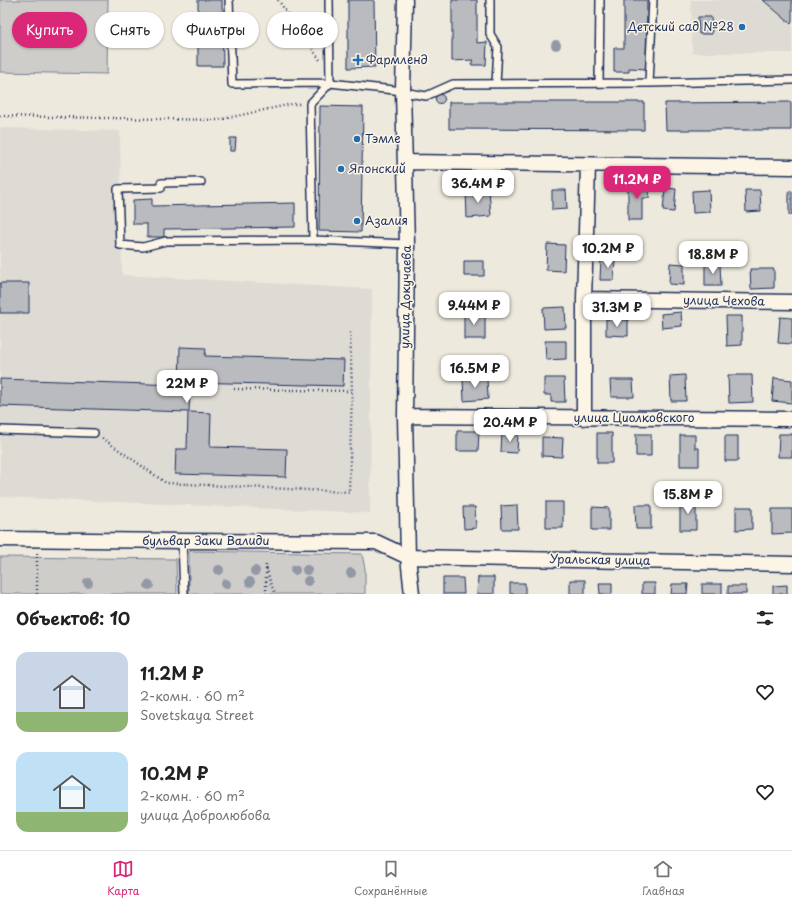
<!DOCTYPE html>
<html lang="ru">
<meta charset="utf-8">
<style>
body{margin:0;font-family:"Playpen Sans",sans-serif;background:#f6f6f6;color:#222;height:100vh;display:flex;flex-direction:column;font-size:15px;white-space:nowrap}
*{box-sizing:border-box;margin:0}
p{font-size:13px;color:#767676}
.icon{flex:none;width:22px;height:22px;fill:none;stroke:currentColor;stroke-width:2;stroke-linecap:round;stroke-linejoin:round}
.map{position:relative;height:594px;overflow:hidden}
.details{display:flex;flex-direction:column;background:#fff;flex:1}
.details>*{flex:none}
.guide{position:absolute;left:12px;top:12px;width:400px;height:36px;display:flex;gap:8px}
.price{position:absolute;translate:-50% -34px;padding:0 9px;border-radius:8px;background:#fff;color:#222;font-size:13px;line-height:26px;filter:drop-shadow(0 1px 2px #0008)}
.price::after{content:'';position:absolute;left:50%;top:24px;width:12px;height:9px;margin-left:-6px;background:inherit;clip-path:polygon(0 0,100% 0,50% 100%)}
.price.active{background:#db2777;color:#fff}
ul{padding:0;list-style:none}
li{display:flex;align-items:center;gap:12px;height:100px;padding:0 16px}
li span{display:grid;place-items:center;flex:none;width:112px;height:80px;border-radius:12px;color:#555}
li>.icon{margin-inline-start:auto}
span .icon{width:48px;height:48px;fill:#fffc;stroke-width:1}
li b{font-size:17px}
h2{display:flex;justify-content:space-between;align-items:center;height:48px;padding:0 16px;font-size:17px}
.chip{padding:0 14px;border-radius:18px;background:#fff;box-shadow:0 1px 3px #0004;font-size:14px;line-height:36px}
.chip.active{background:#db2777;color:#fff}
.menu{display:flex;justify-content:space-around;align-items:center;height:56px;border-top:1px solid #e0e0e0;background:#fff;font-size:11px;color:#767676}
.menu a{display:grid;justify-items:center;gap:2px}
.menu .active{color:#db2777}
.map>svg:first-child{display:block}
.built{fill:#dedbd4}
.green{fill:#cfcdca;stroke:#757e94}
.building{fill:#babbbe;stroke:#1b2f5e}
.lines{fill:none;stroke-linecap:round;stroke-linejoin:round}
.lane-casing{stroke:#1b2f5e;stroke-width:10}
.street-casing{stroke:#1b2f5e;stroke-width:17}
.path{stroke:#1b2f5e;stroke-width:2.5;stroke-dasharray:1 3;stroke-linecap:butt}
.lane{stroke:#fcf5e5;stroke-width:7}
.street{stroke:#fcf5e5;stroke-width:14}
.tree{fill:#9398a6}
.poi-dot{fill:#1f6fb2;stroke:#fcf5e5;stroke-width:1.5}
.labels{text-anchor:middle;stroke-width:3;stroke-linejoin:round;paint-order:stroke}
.poi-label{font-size:12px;fill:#1b2f5e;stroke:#fcf5e5;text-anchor:start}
.street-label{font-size:12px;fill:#1b2f5e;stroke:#fcf5e5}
</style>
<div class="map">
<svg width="792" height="594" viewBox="0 0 792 594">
<rect width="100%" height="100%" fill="#eee9dd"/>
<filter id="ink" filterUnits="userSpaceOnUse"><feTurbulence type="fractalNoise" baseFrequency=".025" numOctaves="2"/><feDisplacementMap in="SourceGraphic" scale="8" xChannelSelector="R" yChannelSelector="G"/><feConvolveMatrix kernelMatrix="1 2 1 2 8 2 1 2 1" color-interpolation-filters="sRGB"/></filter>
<g filter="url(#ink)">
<!-- built -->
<path class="built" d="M691,0H792V53H692Z
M0,128L120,131L122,275L372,289L370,513L0,497Z"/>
<!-- green -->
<path class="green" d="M0,0H108L107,74L0,72Z
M189,551L362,554L365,569V594H189Z
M0,557L176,559L177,594H0Z"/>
<!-- building -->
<path class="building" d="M198,0H222L223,66H198Z
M348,0H374L375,67L348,68Z
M452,0H477V43L487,42L486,65H471L473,60L452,61Z
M624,0H647L646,69L629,68V72H614V48H624Z
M763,0H792V22L791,24Z
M698,17H711L712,34H699Z
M435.5 99a4.5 4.5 0 1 1 9 0a4.5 4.5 0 1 1-9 0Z
M449,102H644V130L449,129Z
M791,102V130H666L665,103Z
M320,106L363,107L361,232L319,231Z
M230,138H236L235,151H230Z
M628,184H650L649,198H642V220H628Z
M665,188L676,189L674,212L663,211Z
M489,190L491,216L467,218L466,191Z
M552,190H566L567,209L552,210Z
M709,190L710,212L693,213L692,191Z
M745,190H760L761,211L746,212Z
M789,191H792V215H789Z
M152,199V206L295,203V227L164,229V237H147V224H133V200Z
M547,244L565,245L564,271L546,270Z
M601,258H615L614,280H600Z
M464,261H484V276H464Z
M670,263L684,264V285L669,284Z
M705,264H720L721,286H705Z
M750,269H774V288L751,289Z
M0,283H29V313H0Z
M565,307L566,328L544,329L543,308Z
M681,312L682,326L662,328L661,314Z
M464,313H485V339H464Z
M726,316H742V345L727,346Z
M780,317L792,318V344L778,343Z
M606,319L628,320V336L606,335Z
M545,341H566V359L546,360Z
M180,347L206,348L205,356L344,360L343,386L190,382L189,412L211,413L210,447L287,449L286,477L175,474L176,449H187L188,412L0,406V379L179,385Z
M685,375L686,401H671L670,376Z
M728,375H752L753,402L729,403Z
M487,378L488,399L464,401L463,379Z
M544,378H564L565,402H551V395H544Z
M774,378L792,380V403L772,401Z
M610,380H633L634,397H611Z
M457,431H479L478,451H457Z
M502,433H518L517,453L501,452Z
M597,433H612V463H597Z
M636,434H651V456H636Z
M779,434H792V457H778Z
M680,435H695V448H699V466H680Z
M725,436H738V461H725Z
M542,437L563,438L562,457L542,456Z
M680,500H696V530H680Z
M546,502H563V528H546Z
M517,505L518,529H502L501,506Z
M635,505H651V529H636Z
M463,507H475L476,528L464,529Z
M592,507L609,508V530H592Z
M736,507H752V529L736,530Z
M772,509H792V533L772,534Z
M478,577H494V594H477Z
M443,578H463L464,594H443Z
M570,580H585V594H570Z
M510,583H525V594H510Z
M599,583H612V594H600Z
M642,583H655V594H642Z
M672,584H688L687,594H671Z
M702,584H722V594H702Z
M787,585V594H773V586Z
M728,586H746V594H728Z"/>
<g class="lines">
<defs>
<path id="lane" d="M229,0L232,84L330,83L403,91
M490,0V34L498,47L496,84
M599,83L600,0
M649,83L653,0
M403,92L426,96L453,84L649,83L792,80
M201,182L161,183V188L118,189L120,245L143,247L166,241L313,240L310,104L330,83L329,0
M313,240L407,244
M0,430L94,433
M182,541L184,594"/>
<path id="street" d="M405,0L403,91L407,244L405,416L408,557L412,594
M405,162L792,167
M584,299L792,302
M405,416L792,419
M584,418V299L588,165
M0,539L182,541L376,542L408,557L792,564"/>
</defs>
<!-- lane casing -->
<use href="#lane" class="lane-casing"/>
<!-- street casing -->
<use href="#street" class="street-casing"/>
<!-- path -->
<path class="path" d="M278,0L320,60
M0,116L218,120L292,104H302
M234,389L352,391
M102,438L166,483L349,492L352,391L350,331
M37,594V552
M266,594V565L271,585L276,594"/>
<!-- lane -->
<use href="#lane" class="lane"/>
<!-- street -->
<use href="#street" class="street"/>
</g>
<!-- trees -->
<g class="tree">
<circle cx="556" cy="45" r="5"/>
<circle cx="219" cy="570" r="5"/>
<circle cx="295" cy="570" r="5"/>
<circle cx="307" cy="570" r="5"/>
<circle cx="255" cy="571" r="5"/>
<circle cx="351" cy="573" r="5"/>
<circle cx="308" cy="581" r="5"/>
<circle cx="250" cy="582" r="5"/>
<circle cx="88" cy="583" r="5"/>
<circle cx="226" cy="584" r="5"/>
<circle cx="149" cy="585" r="5"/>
</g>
</g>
<!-- markers -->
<g class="poi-dot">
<circle cx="742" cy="27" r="4"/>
<path d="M356 54h4v4h4v4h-4v4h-4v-4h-4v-4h4z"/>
<circle cx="357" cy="139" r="4"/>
<circle cx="341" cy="169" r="4"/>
<circle cx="357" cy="221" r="4"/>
</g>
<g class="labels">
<!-- poi labels -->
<g class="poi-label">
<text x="734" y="31" text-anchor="end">Детский сад №28</text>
<text x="366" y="64">Фармленд</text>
<text x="365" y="143">Тэмле</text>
<text x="349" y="173">Японский</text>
<text x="365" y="225">Азалия</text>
</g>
<!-- street labels -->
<g class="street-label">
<text transform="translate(406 297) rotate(-89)" y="4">улица Докучаева</text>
<text transform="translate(724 301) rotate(1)" y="4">улица Чехова</text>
<text x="634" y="422">улица Циолковского</text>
<text x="206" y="545">бульвар Заки Валиди</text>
<text transform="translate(600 560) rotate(1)" y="4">Уральская улица</text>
</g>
</g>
</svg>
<b class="price active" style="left:637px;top:200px">11.2M ₽</b>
<b class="price" style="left:478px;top:204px">36.4M ₽</b>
<b class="price" style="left:608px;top:269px">10.2M ₽</b>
<b class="price" style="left:713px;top:275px">18.8M ₽</b>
<b class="price" style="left:474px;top:326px">9.44M ₽</b>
<b class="price" style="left:617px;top:328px">31.3M ₽</b>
<b class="price" style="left:475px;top:389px">16.5M ₽</b>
<b class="price" style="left:187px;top:404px">22M ₽</b>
<b class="price" style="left:510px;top:443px">20.4M ₽</b>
<b class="price" style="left:688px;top:515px">15.8M ₽</b>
<div class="guide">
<a class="chip active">Купить</a>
<a class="chip">Снять</a>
<a class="chip">Фильтры</a>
<a class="chip">Новое</a>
</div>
</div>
<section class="details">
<h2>Объектов: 10<svg class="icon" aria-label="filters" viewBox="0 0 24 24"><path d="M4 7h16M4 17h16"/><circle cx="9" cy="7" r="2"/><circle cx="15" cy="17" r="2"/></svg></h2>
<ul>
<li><span style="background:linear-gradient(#c9d6e8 75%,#8fb573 0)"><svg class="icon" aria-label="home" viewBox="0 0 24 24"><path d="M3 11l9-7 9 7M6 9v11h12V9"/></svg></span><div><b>11.2M ₽</b><p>2-комн. · 60 m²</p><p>Sovetskaya Street</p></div><svg class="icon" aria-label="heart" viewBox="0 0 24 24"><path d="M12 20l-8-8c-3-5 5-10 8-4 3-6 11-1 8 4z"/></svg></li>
<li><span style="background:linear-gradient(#bfe0f5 75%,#8fb573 0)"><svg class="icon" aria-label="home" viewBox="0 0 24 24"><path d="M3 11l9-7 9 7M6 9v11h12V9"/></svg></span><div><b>10.2M ₽</b><p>2-комн. · 60 m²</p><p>улица Добролюбова</p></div><svg class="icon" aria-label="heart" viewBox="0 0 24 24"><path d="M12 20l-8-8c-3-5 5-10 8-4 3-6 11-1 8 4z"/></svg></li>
</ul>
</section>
<nav class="menu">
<a class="active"><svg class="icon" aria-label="map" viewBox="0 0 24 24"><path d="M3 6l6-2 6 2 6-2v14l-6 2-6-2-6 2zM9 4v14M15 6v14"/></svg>Карта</a>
<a><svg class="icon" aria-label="saved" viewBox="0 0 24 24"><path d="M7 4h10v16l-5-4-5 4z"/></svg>Сохранённые</a>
<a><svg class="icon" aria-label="home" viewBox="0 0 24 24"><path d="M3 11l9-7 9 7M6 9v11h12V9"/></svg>Главная</a>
</nav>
